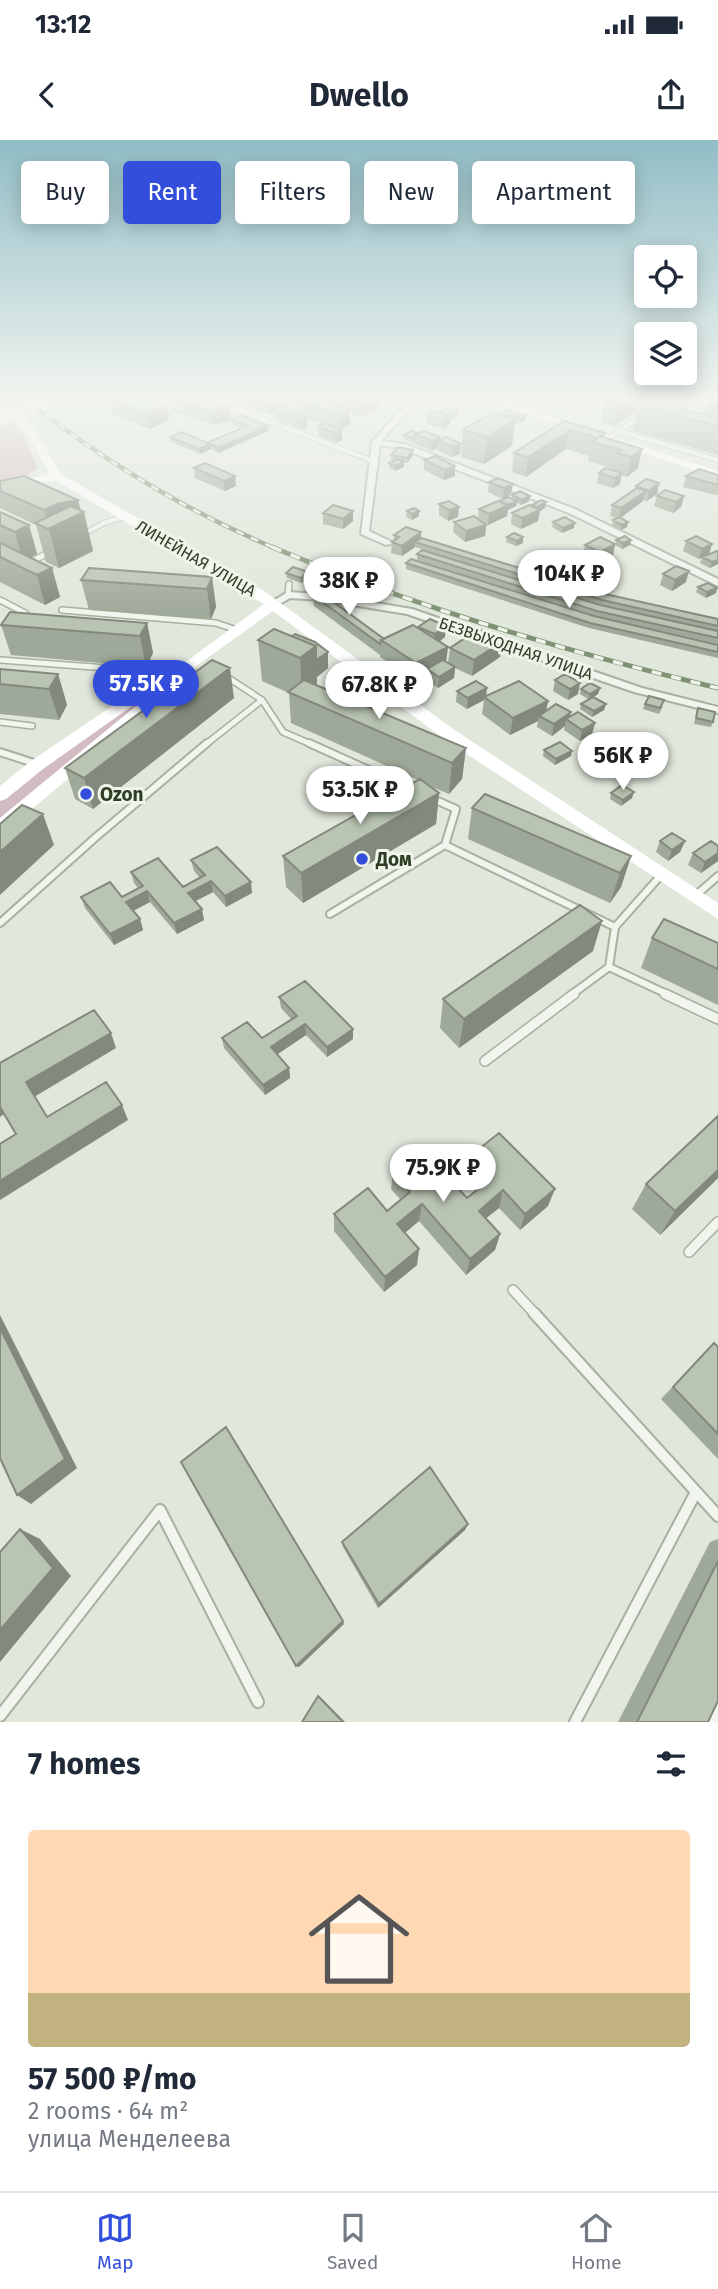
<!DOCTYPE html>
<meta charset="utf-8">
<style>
body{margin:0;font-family:"Fira Sans",sans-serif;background:#f6f6f7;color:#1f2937;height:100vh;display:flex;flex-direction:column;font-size:26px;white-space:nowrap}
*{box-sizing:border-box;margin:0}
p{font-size:23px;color:#747a83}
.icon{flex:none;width:38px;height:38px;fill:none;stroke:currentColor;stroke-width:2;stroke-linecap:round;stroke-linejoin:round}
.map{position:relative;height:1582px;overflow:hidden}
.details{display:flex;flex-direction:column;background:#fff;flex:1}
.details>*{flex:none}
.guide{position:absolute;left:21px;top:21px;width:677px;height:63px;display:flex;gap:14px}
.fabs{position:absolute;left:634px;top:105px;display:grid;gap:14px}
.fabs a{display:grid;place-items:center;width:63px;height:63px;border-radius:7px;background:#fff;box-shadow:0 4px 18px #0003;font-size:35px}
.price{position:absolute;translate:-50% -60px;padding:0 16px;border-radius:24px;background:#fff;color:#222;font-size:23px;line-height:46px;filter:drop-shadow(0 2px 4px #0008)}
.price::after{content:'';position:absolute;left:50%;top:42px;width:21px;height:16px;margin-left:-10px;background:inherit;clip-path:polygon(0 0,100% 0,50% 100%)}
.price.active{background:#324eda;color:#fff}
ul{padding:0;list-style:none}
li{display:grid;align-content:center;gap:14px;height:371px;padding:0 28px}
li span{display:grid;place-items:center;height:217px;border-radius:7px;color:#555}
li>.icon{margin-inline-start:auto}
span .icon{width:126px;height:126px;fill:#fffc;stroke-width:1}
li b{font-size:30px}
h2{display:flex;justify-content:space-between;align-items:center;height:84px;padding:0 28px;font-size:30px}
.pill{padding:0 24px;border-radius:7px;background:#fff;box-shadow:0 4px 18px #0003;font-size:24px;line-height:63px}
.pill.active{background:#324eda;color:#fff}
.status{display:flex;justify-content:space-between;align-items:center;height:49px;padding:0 35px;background:#fff;direction:ltr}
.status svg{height:19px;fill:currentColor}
header{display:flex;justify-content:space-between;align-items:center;height:91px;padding:0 28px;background:#fff;font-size:32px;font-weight:700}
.tabs{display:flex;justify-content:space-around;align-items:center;height:98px;border-top:2px solid #e0e1e3;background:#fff;font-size:19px;color:#747a83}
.tabs a{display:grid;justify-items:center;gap:4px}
.tabs .active{color:#324eda}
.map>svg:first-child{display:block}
.green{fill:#d2bbc1}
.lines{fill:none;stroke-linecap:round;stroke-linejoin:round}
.lane-far4-casing{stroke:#a7b1a0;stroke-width:6}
.lane-far3-casing{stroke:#a7b1a0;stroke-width:8}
.lane-far2-casing{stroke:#a7b1a0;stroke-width:10}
.lane-far1-casing{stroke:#a7b1a0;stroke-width:12}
.lane-casing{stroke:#a7b1a0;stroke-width:14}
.street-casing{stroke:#a7b1a0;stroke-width:4}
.lane-far4{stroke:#f1f5ee;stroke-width:4.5}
.lane-far3{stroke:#f1f5ee;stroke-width:5}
.lane-far2{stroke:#f1f5ee;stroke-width:6}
.lane-far1{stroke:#f1f5ee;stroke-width:9}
.lane{stroke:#f1f5ee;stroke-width:10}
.street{fill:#f1f5ee;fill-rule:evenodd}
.secondary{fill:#fff;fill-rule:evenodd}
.rail-far1-casing{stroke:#7f9273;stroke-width:4.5}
.rail-casing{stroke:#7f9273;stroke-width:5}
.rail-far1{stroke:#eff5ea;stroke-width:2.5;stroke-dasharray:8;stroke-linecap:butt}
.rail{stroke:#eff5ea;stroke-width:3.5;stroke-dasharray:10;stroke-linecap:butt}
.secondary-bridge{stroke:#fff;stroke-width:11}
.wall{fill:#9fa999}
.shaded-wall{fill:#82897d}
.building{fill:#b9c4b2;stroke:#82897d;stroke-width:2}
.poi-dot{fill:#324eda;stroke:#eff5ea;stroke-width:2.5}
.labels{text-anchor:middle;stroke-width:6;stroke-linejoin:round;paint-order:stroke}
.far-street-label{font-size:16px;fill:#2e3e24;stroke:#eff5ea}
.poi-label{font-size:19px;font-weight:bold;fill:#2e3e24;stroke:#eff5ea;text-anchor:start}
</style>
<div class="status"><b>13:12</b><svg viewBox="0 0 49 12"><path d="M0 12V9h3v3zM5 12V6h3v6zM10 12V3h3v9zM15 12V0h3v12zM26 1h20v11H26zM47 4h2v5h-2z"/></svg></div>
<header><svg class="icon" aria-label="back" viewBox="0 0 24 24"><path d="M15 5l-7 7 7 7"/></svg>Dwello<svg class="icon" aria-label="share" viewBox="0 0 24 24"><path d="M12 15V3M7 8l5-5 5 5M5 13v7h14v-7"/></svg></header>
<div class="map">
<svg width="718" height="1582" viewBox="0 0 718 1582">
<rect width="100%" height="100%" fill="#e0e7db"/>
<!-- green -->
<path class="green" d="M9,281C25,289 31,312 37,328L27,336L0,344V290L8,286Z
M158,546L160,548L0,678V660L10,651Z"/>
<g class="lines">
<defs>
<path id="lane-far4" d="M96,257L118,259
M189,258L213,260L373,321
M140,259L177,258
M655,267L672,255
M561,283L607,255
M619,291L718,320
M608,299L642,275
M80,396L104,383L126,376"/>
<path id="lane-far3" d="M28,424L51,411
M288,455L289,444
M0,460L25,473
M62,470L216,483L237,490
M0,520L147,531L161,537
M224,535L262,560L283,592L313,605
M0,582L32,586
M205,605L262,560"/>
<path id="lane-far2" d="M309,603L413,650
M0,612L37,624
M431,658L456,669L445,705
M695,756L718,736
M330,774L445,705L615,787
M0,783L96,697L207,603
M609,827L615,787L662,734
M571,855L609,827L669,855"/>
<path id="lane-far1" d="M665,854L718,879
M485,921L574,854
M689,1112L718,1082
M513,1150L536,1175"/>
<path id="lane" d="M534,1173L718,1376
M0,1576L160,1370L258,1562
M575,1582L696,1352
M712,1582L718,1568"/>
<path id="street" d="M414,255H422L381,301L405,304L575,369L718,439V446L569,373L400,308L380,305L369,391L394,403L386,405L361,394L372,302Z
M288,452L322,454L412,469L642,548L718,567V573L634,552L407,474L322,460L290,458L276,466L268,464Z"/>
</defs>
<!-- lane-far4 casing -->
<use href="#lane-far4" class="lane-far4-casing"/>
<!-- lane-far3 casing -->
<use href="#lane-far3" class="lane-far3-casing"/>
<!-- lane-far2 casing -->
<use href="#lane-far2" class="lane-far2-casing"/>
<!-- lane-far1 casing -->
<use href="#lane-far1" class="lane-far1-casing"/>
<!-- lane casing -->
<use href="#lane" class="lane-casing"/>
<!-- street casing -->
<use href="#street" class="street-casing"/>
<!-- lane-far4 -->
<use href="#lane-far4" class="lane-far4"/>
<!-- lane-far3 -->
<use href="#lane-far3" class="lane-far3"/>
<!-- lane-far2 -->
<use href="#lane-far2" class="lane-far2"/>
<!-- lane-far1 -->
<use href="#lane-far1" class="lane-far1"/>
<!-- lane -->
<use href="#lane" class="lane"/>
<!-- street -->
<use href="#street" class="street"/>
<!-- secondary -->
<path class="secondary" d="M59,255H107L85,261Z
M468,255H482L718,331V338Z
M0,265L25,277L33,286L61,334L264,451L456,591L718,763V779L444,599L273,471L192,529L169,554L6,691L0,693V678L159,547L43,629L6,659L0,661V646L31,621L165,530H175L264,464L55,340L0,351V345L50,334C35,308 28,287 0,272Z"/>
<defs>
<path id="rail-far1" d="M20,255C99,318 183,370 277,409"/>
<path id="rail" d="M272,407C416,467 567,512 718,548"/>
</defs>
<!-- rail-far1 casing -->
<use href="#rail-far1" class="rail-far1-casing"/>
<!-- rail casing -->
<use href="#rail" class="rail-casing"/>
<!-- rail-far1 -->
<use href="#rail-far1" class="rail-far1"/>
<!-- rail -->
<use href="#rail" class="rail"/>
<!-- secondary-bridge -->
<path class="secondary-bridge" d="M0,278L60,255"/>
</g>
<!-- wall -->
<path class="wall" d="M218,255H291L292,266L284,269L307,278V288L303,290L275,279L274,273L271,275Z
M314,255H386L385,261L379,264V269L361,277L350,273V284L340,289L342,300L336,303L318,296V286L323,284L295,273V259L314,257Z
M552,255H586L574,262Z
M606,256L651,261L705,275L708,265L718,258V315L633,291L638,270L614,286L601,282Z
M169,257L216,265L230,281L213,285L171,271Z
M109,260L167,266L169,280L150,289L112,274Z
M458,271V276L450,280V284L444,289L427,284V275L439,272Z
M514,272L513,276L526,280L520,283L515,282V288H514L512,306L484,324L461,317L463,290L500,275V274Z
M231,279L268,291L218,313L211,309L200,314L171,302L170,297L207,303L241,288L232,284Z
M564,281L605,293L604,298L642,309L638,328L627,337L621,335L620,344L613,348L597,343L599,333L613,331L614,329L588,321L589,316L566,309L526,337L512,332L514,313Z
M418,293L440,297V299L446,297L460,314L452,317L437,310V308L431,311L404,299V295Z
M413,310V315L407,323L404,322V327L395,331L389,328V323L395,320H391V315Z
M435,316L455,336L444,340L424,330V320Z
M194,328L236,346L225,351L195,338Z
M718,335V354L716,355L683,347L686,336Z
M498,338L511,354L503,359L488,352L489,342Z
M0,341L78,360L93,411L59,428L46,422L36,385L0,368Z
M659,343L657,354L647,361L643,360V361L620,378L627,387L621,390L612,386L613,380L617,378L610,376L612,365L635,349L636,346Z
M665,350L681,367L673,373L654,366L657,356Z
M512,355L529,361L521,365L517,363L516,366L508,370L507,376L488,385L479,380L486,385L485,396L465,402L453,392L454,382L478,380L479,369L512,358Z
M449,361L458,377L448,381L439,375V364Z
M532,365L545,368L540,371L538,381L521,389L511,384L512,373L532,366Z
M353,371V381L343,389L323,384V373Z
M407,371L419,376L412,380L406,377Z
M0,372L29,385L37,414L31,418L52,428L60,457L45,465L0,442Z
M553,382L574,388L562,393L552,387Z
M421,392V398L605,454L718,479V504L596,476L417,420V414L499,434L415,407L402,416L391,413L392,402L394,400V395Z
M507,397H523V403L516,406L506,402Z
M616,400H631L630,405L622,409L615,405Z
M686,401L712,404L709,414L718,411V424L710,428L700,423L702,418L699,419L683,411Z
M615,404L613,415L598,423L583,415L585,405Z
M406,423L594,476L718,505V518L589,488L406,429Z
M286,433L309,438L301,443L287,438Z
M663,434L686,442L672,451L660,445Z
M212,437L216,467L211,479L89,470L81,440Z
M698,447L717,448L716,453L706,458L696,452Z
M313,455L384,499L418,489V487L445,497L439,502L446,522L448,523L450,508L503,501L500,517L472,536L455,528L454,538L438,548L426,540V534L415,540L380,517V515L314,466Z
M147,483L153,513L146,527L11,515L1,485Z
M258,500L328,528L317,537V545L466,608L462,639L449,654L427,645L439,653L436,684L303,763L286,747L283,716L418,640L291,583L289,553L262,541Z
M0,529L58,534L67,565L59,580L0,574Z
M555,540L578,554L568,560L553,551Z
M600,548L598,554L593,557L606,564L604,570L592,577L580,569L581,564L588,559L580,554L581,549Z
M457,551L486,556L548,561L546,571L595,583L592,594L580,601L564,590L565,586L552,596L537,587L538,581L510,595L482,574L484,560L467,569L456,562Z
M234,558L93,669L75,659L65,628Z
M645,564L663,566L659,574L643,569Z
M698,568L713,582L711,587L694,584Z
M544,610L571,616L555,625L543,616Z
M611,653L632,658L621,666L610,659Z
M472,668L631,716L621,747L610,763L468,699Z
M660,701H685L680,712L668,721L656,712Z
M718,706V721L701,733L688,725L693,713Z
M191,720L252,753L226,767L213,752L195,761L204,780L177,794L150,762L133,771L140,779L143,790L114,805L85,768L81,757H122L138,748L134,743L131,732L183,747L200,738L194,731Z
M652,798L718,803V865L641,828Z
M593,811L459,908L440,888L443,859Z
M279,857L353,889V899L327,917L306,895L277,914L289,928L290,938L265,955L224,908L222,898H262L291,879L281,868Z
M718,976V1038L660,1095L632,1069L646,1044Z
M470,1016L548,1066L520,1090L499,1068L486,1078L500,1094L495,1110L466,1135L419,1081L405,1093L419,1109L417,1125L384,1152L334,1091V1074L387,1071L401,1060L391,1049L393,1032L467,1058L480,1048L467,1034Z
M714,1203L718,1207V1319L661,1259Z
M468,1384L465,1390L378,1468L343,1407L342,1402Z
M718,1399V1561L708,1582H618L710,1402Z"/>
<!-- shaded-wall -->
<path class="shaded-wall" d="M284,255H291L292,266L279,271L274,270V273L271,275L270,261Z
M331,255H354H338V262L331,265Z
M373,255H386L385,261L379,264V269L361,277V263Z
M575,255H586L574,262Z
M626,255H660L644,266L639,265L638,270L614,286L619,260Z
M167,266L169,280L150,289L148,274Z
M229,266L230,281L213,285L211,271Z
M350,270V284L339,290V275Z
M458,271V276L451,280V275Z
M450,275V284L444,289L445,279Z
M526,275V280L520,283V278Z
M307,278V288L303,290L302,280Z
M515,279V288H514L512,306L484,324L487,297Z
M268,286V291L218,313V308Z
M342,290V300L336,303L335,293Z
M570,290L566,309L526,337L528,317Z
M440,297V302L438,301L437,308L431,311L432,301Z
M210,304L211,309L200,314L199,309Z
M461,304L460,314L452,317L453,307Z
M642,309L638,328L627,337L631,317Z
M413,310V315L407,323V318Z
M404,322V327L395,331V326Z
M455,326V336L444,340L445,330Z
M622,333L620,344L613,348L615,338Z
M235,336L236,346L225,351L224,341Z
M659,343L657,354L647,361L649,351Z
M513,344L511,354L503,359L504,348Z
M646,351L643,361L619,379L621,368Z
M530,356L529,361L521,365L522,360Z
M684,356L681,367L673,373L676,362Z
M78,360L81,373L84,372L93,411L59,428L44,370L57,364Z
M517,361L516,366L508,370L507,376L488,385L489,374Z
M546,362L545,368L540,371L538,381L521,389L522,378L536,372L537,367Z
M459,367L458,377L448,381L449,370Z
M353,371V381L343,389V379Z
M419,371V376L412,380V374Z
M628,382L627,387L621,390L622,385Z
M575,383L574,388L562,393L563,388Z
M29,385L37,414L23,421L15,392Z
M486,385L485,396L465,402L466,391Z
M421,392V403L415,402V407L402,416V406Z
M523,397V403L516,406L517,401Z
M631,400L630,405L622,409L623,403Z
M615,404L613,415L598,423L600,412Z
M712,404L709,414L699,419L702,409Z
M718,420V424L710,428L712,422Z
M52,428L60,457L45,465L37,435Z
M689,431L686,442L672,451L675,440Z
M308,432L309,438L301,443V438Z
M212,437L216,467L211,479L207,449Z
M717,448L716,453L706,458L707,452Z
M147,483L153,513L146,527L140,496Z
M446,486L445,497L434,505L435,494Z
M503,501L500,517L472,536L474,520Z
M316,506L328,512V528L317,537V547L302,559L300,518Z
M448,507L446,524L427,529L426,534L415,540L416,523Z
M455,527L454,538L438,548L439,537Z
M230,528L234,558L93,669L84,638Z
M58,534L67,565L59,580L49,549Z
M580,543L578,554L568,560L570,549Z
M487,548L486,559L484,557V560L467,569L468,558Z
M600,548L598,554L589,560L590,554Z
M548,561L545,577L539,576L538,581L510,595L513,578Z
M606,564L604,570L592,577L594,571Z
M571,572L569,581L566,579L565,586L552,596L554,584Z
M595,583L592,594L580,601L582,590Z
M466,608L462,639L449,654L452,623Z
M572,611L571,616L555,625L556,619Z
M634,652L632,658L621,666L623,660Z
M439,653L436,684L303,763L301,733Z
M43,674L54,705L0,755V712Z
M685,701L680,712L668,721L672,710Z
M718,713V721L701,733L705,722Z
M631,716L621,747L610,763L620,733Z
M211,741L213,752L190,764L188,753Z
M251,742L252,753L226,767L225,756Z
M147,751L150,762L129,773L126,762Z
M202,769L204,780L177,794L174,783Z
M140,779L143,790L114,805L110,794Z
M602,781L593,811L459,908L464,879Z
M305,884L306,895L272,918L271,907Z
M353,889V899L327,917V907Z
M111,893L116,908L34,957L26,942Z
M289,928L290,938L265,955L263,945Z
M122,965L128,980L0,1060V1041Z
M0,967L4,974L0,977Z
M718,1030V1038L660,1095L675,1071Z
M555,1049L548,1066L520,1090L525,1074Z
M503,1050L499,1068L475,1087L479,1071Z
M422,1064L419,1081L396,1100L397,1084Z
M500,1094L495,1110L466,1135L470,1119Z
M419,1109L417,1125L384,1152L385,1137Z
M0,1175L77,1328L31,1364L17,1355L0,1188Z
M468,1384L465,1390L378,1468L379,1464Z
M20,1389L40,1399L71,1436L0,1522V1490Z
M343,1481L344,1484L299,1527L296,1526Z
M318,1556L320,1557L345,1582H343Z"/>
<!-- building -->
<path class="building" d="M122,255H136L167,266L148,274L109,260Z
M173,255H191L216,265L229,266L211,271L169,257Z
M254,255H284L270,261Z
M305,255H308L350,270L339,275L295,259Z
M338,255H379L361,263Z
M607,255H626L619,260L606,256Z
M717,258H718V268L708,265Z
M647,259L718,278V286L639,265Z
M279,267L307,278L302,280L274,270Z
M446,268L458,271L451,275L439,272Z
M507,270L514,272L507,276L500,274Z
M433,271L450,275L445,279L427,275Z
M492,273L515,279L487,297L463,290Z
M519,273L526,275L520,278L513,276Z
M241,275L268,286L218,308L210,304L199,309L170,297L182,292L207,303L247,286L231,279Z
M564,281L605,293L597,298L570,290L528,317L514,313Z
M324,283L342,290L335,293L318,286Z
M412,291L418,293L415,294V299L404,295Z
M424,291L440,297L432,301L415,294Z
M600,296L642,309L631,317L617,313L621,310L592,302Z
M446,297L461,304L453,307L438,301Z
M398,307L413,310L407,318L391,315Z
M435,316L455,326L445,330L424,320Z
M398,319L404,322L395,326L389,323Z
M205,323L235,336L224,341L194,328Z
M605,328L622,333L615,338L599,333Z
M699,329L718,335V345L686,336Z
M24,336L78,360L57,364L44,370L0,351V341Z
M498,338L513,344L504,348L489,342Z
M646,339L659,343L649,351L636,346Z
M637,348L646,351L621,368L612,365Z
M665,350L684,356L676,362L657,356Z
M520,351L530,356L522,360L512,355Z
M508,357L517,361L508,365L499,361Z
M541,360L546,362L537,367L532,365Z
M449,361L459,367L449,370L439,364Z
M498,361L508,365L489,374L479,369Z
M333,365L353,371L343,379L323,373Z
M529,365L540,370L522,378L512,373Z
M71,366L84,372L48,389L35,383Z
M414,368L419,371L412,374L407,371Z
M0,372L29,385L15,392L0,385Z
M474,376L486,385L466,391L454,382Z
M565,377L575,383L563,388L553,382Z
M619,377L628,382L622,385L613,380Z
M406,387L421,392L402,406L392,402L399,397L394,395Z
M514,393L523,397L517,401L507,397Z
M625,396L631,400L623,403L616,400Z
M696,396L712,404L702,409L686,401Z
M600,397L615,404L600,412L585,405Z
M421,398L605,454L718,479V486L602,460L415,402Z
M0,403L52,428L37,435L0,417Z
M422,410L600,465L718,491V498L597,471L417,414Z
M717,411H718V420L712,422L702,417Z
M411,419L594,476L718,505V512L590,483L406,423Z
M676,426L689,431L675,440L663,434Z
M293,427L308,432L301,438L286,433Z
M89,428L212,437L207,449L81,440Z
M708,443L717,448L707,452L698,447Z
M320,452L384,499L381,500L380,504L313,455Z
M10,472L147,483L140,496L1,485Z
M430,479L446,486L435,494L418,487Z
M413,485L448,507L416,523L381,500Z
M274,489L316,506L300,518L258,500Z
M479,489L503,501L474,520L450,508Z
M295,494L315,502L328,512L316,520V506L292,496Z
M212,520L230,528L84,638L65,628Z
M443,520L455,527L439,537L427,529Z
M0,529L58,534L49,549L0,544Z
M565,534L580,543L570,549L555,540Z
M304,540L466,608L452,623L288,552Z
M476,541L487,548L468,558L457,551Z
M519,541L548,561L513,578L484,557Z
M590,543L600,548L590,554L581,549Z
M649,556L664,560L660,568L645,564Z
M593,557L606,564L594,571L581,564Z
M556,564L571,572L554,584L539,576Z
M698,568L715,572L713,582L696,578Z
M578,572L595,583L582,590L566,579Z
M560,602L572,611L556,619L544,610Z
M420,639L439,653L301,733L283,716Z
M622,645L634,652L623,660L611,653Z
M485,654L631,716L620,733L472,668Z
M22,665L43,674L0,712V684Z
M672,693L685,701L672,710L660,701Z
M711,701L718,706V713L705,722L693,713Z
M217,707L251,742L225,756L211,741L188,753L202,769L174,783L147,751L126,762L140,779L110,794L81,757L110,742L122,757L143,746L131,732L158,718L183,747L205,735L191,720Z
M580,765L602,781L464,879L443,859Z
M664,779L718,803V829L652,798Z
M305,841L353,889L327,907L305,884L271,907L289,928L263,945L222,898L247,882L262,898L297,876L279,857Z
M94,870L111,893L26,942L47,977L106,942L122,965L0,1041V1004L16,994L0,967V923Z
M718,976V1030L675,1071L646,1044Z
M499,993L555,1049L525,1074L503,1050L479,1071L500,1094L470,1119L422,1064L397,1084L419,1109L385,1137L334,1074L368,1048L387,1071L410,1052L393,1032L422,1009L467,1058L492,1038L470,1016Z
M0,1188L65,1319L17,1355L0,1318Z
M714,1203L718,1207V1294L673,1247Z
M226,1287L343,1481L296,1526L181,1322Z
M430,1327L468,1384L379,1464L342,1402Z
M20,1389L53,1428L0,1490V1412Z
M718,1421V1561L708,1582H637Z
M318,1556L343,1582H302Z"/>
<!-- sky -->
<linearGradient id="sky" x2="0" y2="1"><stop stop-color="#91bdc6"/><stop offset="0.54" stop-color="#f1f4ef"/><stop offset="1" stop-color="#f1f4ef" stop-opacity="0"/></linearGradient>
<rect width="718" height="476" fill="url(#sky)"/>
<!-- markers -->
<g class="poi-dot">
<circle cx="86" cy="654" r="7"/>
<circle cx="362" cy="719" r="7"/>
</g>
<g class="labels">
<!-- far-street labels -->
<g class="far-street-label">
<text transform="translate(196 418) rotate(30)" y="6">ЛИНЕЙНАЯ УЛИЦА</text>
<text transform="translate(516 508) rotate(19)" y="6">БЕЗВЫХОДНАЯ УЛИЦА</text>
</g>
<!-- poi labels -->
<g class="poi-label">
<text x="100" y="661">Ozon</text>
<text x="376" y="726">Дом</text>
</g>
</g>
</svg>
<div class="fabs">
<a><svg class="icon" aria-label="locate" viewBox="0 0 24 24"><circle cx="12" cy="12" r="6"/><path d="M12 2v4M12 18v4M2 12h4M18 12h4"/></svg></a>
<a><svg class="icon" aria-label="layers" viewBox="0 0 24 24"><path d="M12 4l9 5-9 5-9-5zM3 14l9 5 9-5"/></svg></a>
</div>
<b class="price" style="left:569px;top:470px">104K ₽</b>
<b class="price" style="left:349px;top:477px">38K ₽</b>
<b class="price active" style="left:146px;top:580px">57.5K ₽</b>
<b class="price" style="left:379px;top:581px">67.8K ₽</b>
<b class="price" style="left:623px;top:652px">56K ₽</b>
<b class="price" style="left:360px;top:686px">53.5K ₽</b>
<b class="price" style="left:443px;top:1064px">75.9K ₽</b>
<div class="guide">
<a class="pill">Buy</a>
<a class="pill active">Rent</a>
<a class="pill">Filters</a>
<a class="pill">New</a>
<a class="pill">Apartment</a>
</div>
</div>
<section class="details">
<h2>7 homes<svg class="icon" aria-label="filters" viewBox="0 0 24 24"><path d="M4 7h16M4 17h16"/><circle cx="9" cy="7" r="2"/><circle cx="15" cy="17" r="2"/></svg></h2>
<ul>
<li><span style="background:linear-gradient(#ffd9b3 75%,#c2b280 0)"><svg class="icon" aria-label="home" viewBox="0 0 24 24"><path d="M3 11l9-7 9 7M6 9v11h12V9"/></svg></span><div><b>57 500 ₽/mo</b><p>2 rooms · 64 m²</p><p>улица Менделеева</p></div></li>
</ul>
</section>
<nav class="tabs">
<a class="active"><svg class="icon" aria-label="map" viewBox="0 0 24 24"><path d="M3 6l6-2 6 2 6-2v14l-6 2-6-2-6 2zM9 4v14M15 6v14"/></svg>Map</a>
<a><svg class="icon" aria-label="saved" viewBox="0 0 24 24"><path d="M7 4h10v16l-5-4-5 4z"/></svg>Saved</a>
<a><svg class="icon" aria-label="home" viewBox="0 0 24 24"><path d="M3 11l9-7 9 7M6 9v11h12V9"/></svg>Home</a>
</nav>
